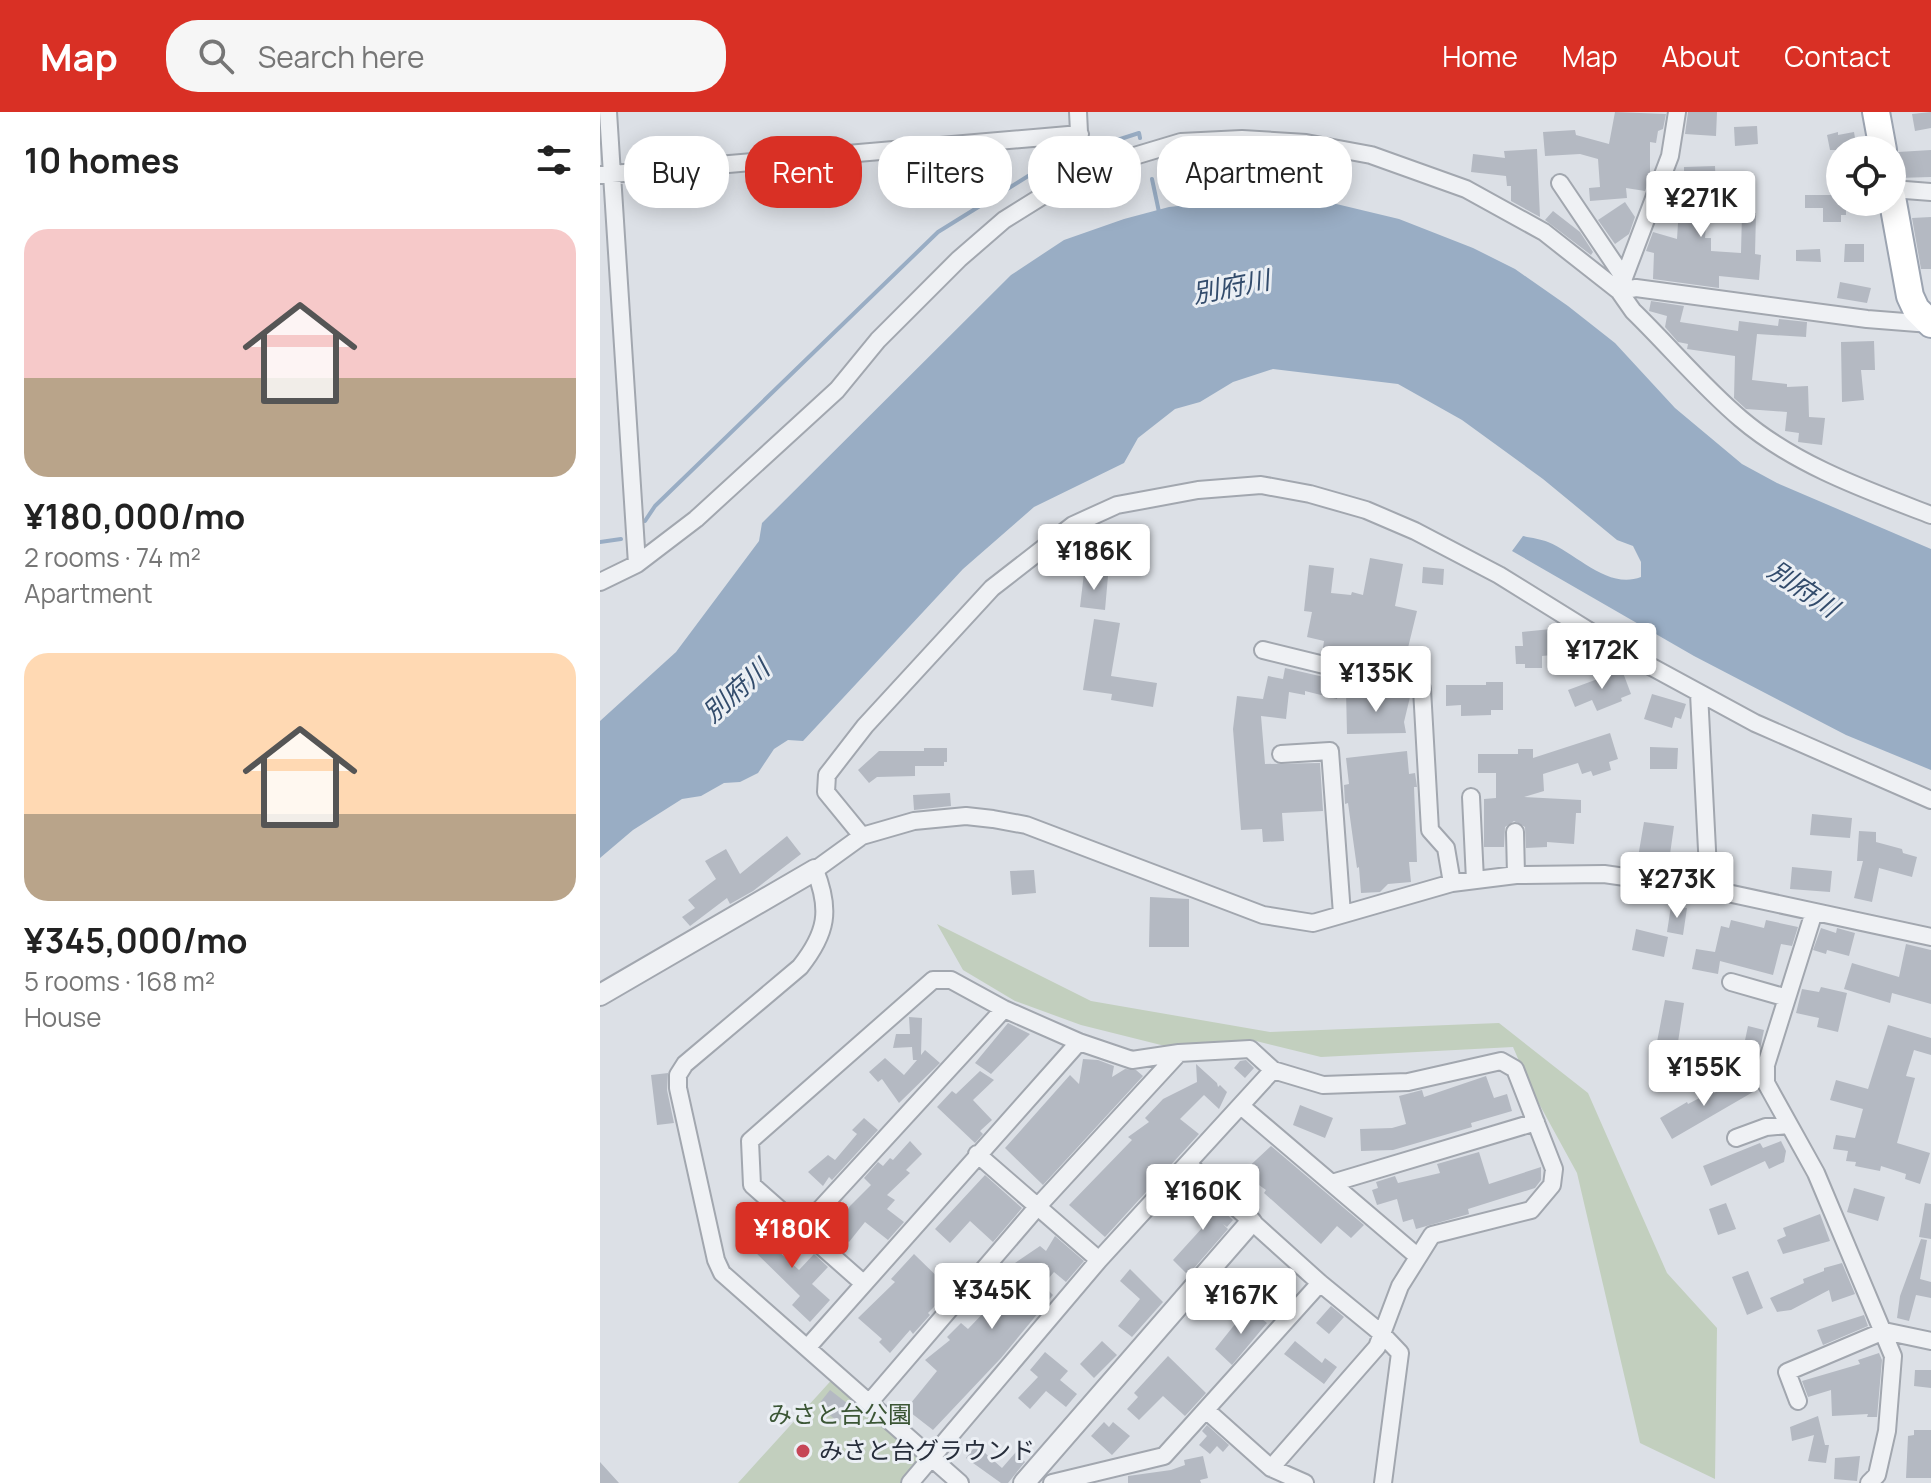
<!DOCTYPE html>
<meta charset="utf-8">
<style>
body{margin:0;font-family:Manrope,"Noto Sans JP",sans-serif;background:#f6f6f6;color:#222;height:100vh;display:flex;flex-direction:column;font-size:30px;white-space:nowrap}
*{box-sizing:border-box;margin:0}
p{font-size:26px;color:#767676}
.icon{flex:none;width:44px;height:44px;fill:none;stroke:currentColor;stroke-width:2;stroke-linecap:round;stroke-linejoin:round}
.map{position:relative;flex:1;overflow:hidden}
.sheet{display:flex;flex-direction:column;background:#fff;width:600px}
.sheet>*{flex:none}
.banner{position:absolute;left:24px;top:24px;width:760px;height:72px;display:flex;gap:16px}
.controls{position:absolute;left:1226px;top:24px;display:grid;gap:16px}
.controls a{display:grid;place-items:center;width:80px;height:80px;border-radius:50%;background:#fff;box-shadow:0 4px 20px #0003;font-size:40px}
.price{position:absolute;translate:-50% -68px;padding:0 18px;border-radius:8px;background:#fff;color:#222;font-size:26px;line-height:52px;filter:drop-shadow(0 2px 4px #0008)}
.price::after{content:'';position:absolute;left:50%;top:48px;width:24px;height:18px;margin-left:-12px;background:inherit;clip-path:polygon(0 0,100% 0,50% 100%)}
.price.on{background:#d93025;color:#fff}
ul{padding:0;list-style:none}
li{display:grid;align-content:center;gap:16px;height:424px;padding:0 24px}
li span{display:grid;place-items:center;height:248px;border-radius:24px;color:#555}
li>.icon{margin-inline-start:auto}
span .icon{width:144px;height:144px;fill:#fffc;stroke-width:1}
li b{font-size:34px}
h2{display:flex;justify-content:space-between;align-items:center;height:96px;padding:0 24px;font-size:34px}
.chip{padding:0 28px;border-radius:32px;background:#fff;box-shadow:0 4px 20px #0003;font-size:28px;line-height:72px}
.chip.on{background:#d93025;color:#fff}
header{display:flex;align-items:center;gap:48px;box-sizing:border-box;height:112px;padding:0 40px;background:#d93025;color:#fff}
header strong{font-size:38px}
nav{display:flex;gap:44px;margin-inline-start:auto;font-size:28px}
.search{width:560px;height:72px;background:#f6f6f6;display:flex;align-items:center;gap:20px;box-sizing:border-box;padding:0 28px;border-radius:32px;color:#767676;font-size:30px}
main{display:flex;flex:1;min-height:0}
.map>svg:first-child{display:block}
.green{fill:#c2cfbe}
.water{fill:#99adc4}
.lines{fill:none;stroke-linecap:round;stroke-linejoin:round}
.stream{stroke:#99adc4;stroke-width:4}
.building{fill:#b4b9c2}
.minor-casing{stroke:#a2a7af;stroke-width:20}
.tertiary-casing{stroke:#a2a7af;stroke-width:24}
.primary-casing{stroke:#9ca4b1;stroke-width:30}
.minor{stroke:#eff1f4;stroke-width:16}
.tertiary{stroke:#eff1f4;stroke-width:20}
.primary{stroke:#fff;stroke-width:26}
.poi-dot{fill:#c64657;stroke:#ebeff4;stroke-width:3}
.labels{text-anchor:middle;stroke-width:6;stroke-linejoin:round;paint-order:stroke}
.park-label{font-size:24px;fill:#3b5635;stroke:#ebeff4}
.poi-label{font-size:24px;fill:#272e3b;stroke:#ebeff4;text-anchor:start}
.water-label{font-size:26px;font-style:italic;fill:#334c6c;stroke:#ebeff4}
</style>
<header>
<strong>Map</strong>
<div class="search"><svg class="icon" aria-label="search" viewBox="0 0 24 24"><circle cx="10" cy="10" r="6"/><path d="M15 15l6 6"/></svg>Search here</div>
<nav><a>Home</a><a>Map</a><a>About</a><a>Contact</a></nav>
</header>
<main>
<section class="sheet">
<h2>10 homes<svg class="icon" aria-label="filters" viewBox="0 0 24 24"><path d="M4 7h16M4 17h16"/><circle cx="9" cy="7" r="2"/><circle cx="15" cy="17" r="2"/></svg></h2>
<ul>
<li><span style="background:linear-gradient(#f6c9c9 60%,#b9a48a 0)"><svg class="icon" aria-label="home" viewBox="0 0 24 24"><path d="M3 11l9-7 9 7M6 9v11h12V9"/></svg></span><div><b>¥180,000/mo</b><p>2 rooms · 74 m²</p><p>Apartment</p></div></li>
<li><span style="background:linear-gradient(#ffd9b3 65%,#b9a48a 0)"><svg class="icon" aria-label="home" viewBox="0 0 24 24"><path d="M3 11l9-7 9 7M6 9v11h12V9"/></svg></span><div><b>¥345,000/mo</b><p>5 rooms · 168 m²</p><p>House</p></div></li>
</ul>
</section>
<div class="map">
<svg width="1331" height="1371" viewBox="0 0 1331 1371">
<rect width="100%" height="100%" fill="#dce0e6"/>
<!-- green -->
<path class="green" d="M337,812L491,889L670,920L899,911L988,981L1067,1161L1117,1216L1115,1367L1040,1331L977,1061L931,977L913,935L721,945L656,929L569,935L481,913L415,889L363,858Z
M237,1262L332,1346L310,1371H138Z"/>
<!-- water -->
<path class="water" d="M650,86L728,90L799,107L873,136L915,157L968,194L1015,231L1075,296L1142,352L1177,371L1331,437V658L1246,623L1094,544L912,439L923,424C931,426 941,427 948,430C977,442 1008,478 1041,465V450L1033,434L1017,428L943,367L862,308L798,272L673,257L633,270L600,290L575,297L538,326L524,351L434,395L363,457L203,629L188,628L174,637L158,661L140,670L124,671L101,684L82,687L33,718L0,746V609L76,540L159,429L162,411L411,163L464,128L524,107L569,95Z"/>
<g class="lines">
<!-- stream -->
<path class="stream" d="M483,39L539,21L540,26
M552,67L559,100
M45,409L55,394L338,120L441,56L455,50
M0,430L21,427"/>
</g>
<!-- building -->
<path class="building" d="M1015,0L1066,2L1063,17L1058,19L1056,31L1050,30V66L1045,79L1026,76L1027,86L990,89L989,76L1000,75L998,47L980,42L945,44L943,20L975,18L976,23L1009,32Z
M1088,0H1117L1116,24L1085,22Z
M1331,0V16L1315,19L1312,2Z
M1157,14L1158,32L1135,34L1134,15Z
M1238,20V23L1254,20L1257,38H1230L1227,23Z
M937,37L940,105L911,89V74H907L906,64L871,60L873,42L905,46L904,39Z
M1331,38V65L1297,66L1296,47L1298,40Z
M1115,54L1116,77H1109L1105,126H1111V139L1141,141L1142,101H1156L1155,142L1161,143L1159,168L1119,164V176L1053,167L1054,141L1046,139L1053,120L1077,127L1079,95L1064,94L1069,78L1084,79V55Z
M1205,83H1240V90H1246V103H1241V110H1223V96H1205Z
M1025,90L1035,105L1029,122L1015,132L998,108Z
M953,99L980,120L993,140L991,143L945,108Z
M1331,105V157H1321L1312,106Z
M1245,132H1264V150H1244Z
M1220,137L1221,150L1196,149V138Z
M1240,170L1271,176L1267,191L1237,186Z
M1051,189L1084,194L1080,210L1138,219L1139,209L1178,214L1179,207L1207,210L1206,225L1157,222L1152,268L1187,272V275L1208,274L1209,305L1225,306L1222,333L1198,330L1199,321L1185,319L1187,300L1146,297L1134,286L1135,244L1087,237L1088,232L1078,230L1065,215L1067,204L1049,199Z
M1274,229L1275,258H1261L1264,288L1242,290L1241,230Z
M770,446L803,452L795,494L817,499L805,548L813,550L809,563L781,555L784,544L750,537L749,542L723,536L724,529L707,525L712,500L704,499L709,453L734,456L731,481L751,483L752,480L763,483Z
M823,455L844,457L843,473L822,471Z
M484,461L508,464L505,498L480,495Z
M494,507L520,511L511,564L557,571L553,595L511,588L512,582L483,578Z
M951,517L952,543L942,544V556H925V552H916L915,534H923L922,520Z
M685,556L741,569L737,587L705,579V583L689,580L686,607L661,604L665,652L720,651L723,699L682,701L684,729L663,730L662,717L641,718L633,617L637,584L663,587L668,564L683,567Z
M1022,558L1031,582L1021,586L1022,589L997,599L992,588L975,595L968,578Z
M886,570H903V598H891V603L861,604V593L846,594V573H886Z
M746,579L781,587L783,579L810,585L804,610L806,621L747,622Z
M1052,582L1086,592L1081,607L1075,605L1072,616L1044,607Z
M1010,621L1018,647L1009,650L1011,658L993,664L991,659L982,662L978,651L943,662L944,679L924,685L981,688V701H976L974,732L947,730V735L926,736L925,715L914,709L905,715L904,735H884V687L896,686V661H878V642H918V637H933V646Z
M1050,635L1078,636L1077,657H1050Z
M324,636H347V650H344V654H315V664L277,665L269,671L258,658L279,639H324Z
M807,639L809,662L815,661L817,675H814L817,750H809L811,770L788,772L780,780L761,781L759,755L757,756L748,691L745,692L744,673L749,672L746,646Z
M350,681L351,694L314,698L313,683Z
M1212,702L1252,706L1250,726L1210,723Z
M1044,710L1074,714L1068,756L1037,751Z
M1259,719L1276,720V730L1302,737L1303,741L1317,745L1312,765L1279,756L1272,790L1254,786L1263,749H1257Z
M187,724L201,742L153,779L130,792L127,786L90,814L82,805L95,796L88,788L116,767L105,749L126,737L140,762Z
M1192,755L1232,759L1230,780L1190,777Z
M434,758L436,781L412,783L410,759Z
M550,785L589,787V835H549Z
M1071,794L1087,796L1083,823L1067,820Z
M1131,808L1164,816L1166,808L1198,815L1192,834L1181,832L1173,863L1120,849L1118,862L1092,857L1096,837L1115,840L1121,814L1129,816Z
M1221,816L1236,821L1237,816L1255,821L1249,844L1227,838L1226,842L1213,838Z
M1036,817L1068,825L1064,845L1032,838Z
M1306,832L1331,838V892L1292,881L1290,891L1244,877L1252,851L1299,865Z
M1221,875L1247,881L1238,920L1217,915L1219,906L1196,901L1202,877L1219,880Z
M1065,888L1084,891L1078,930L1107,938L1103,951L1094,948L1092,957L1067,950L1065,955L1053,951Z
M309,905L322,906L321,943L325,938L340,951L299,991L282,967L278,970L269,960L285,946L304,963L317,948H313L312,935L293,936L296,922H310Z
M408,911L430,922L391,962L375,951Z
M1288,913L1331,926V943L1314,938L1306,964L1315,966L1297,1031L1330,1041L1320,1072L1305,1067L1306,1062L1281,1054L1280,1059L1255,1054L1256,1050L1246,1049L1248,1039L1233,1037L1236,1023L1255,1026L1263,997L1230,988L1236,968L1268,977Z
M1148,914L1164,918L1160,937L1144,933Z
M483,947L498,948L514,954L512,965L525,957L536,958L543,964L443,1073L405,1036L470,963L479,972Z
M646,948L654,956L645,966L634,956L640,949Z
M596,952L617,971L618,975L620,973L627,980L619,997L604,983L580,1007L599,1022L505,1125L469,1093L532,1028L528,1025L549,1010L545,1006L563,987L597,970Z
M380,959L394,968L373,988L392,1008L380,1019L383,1022L375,1031L337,995L352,979L356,982Z
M68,961L67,978L74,1011L57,1013L51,963Z
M886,964L894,986L907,982L912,999L871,1011L872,1015L793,1038L761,1039L760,1017L792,1016L806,1012L799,984L822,978L824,985Z
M1145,965L1153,980L1072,1027L1060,1006L1087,990L1088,992L1113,979L1114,981Z
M700,993L733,1006L725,1026L693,1013Z
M264,1006L278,1018L232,1068L229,1065L223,1074L208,1060L228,1043L235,1048L257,1022L252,1018Z
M310,1029L322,1042L306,1058L310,1061L287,1083L295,1088L287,1097L304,1110L288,1128L265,1110L249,1130L233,1118L250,1094L271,1073L264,1066L278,1050L283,1054L290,1046L293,1048Z
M1181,1029L1186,1039L1184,1050L1169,1057L1165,1049L1111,1074L1103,1054L1160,1031L1163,1036Z
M671,1034L764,1113L751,1126L737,1114L721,1132L664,1081L666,1078L642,1061Z
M879,1040L889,1072L941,1055V1068L935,1076L868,1097L869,1102L816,1117L813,1107L803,1110L797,1087L777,1093L772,1078L778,1076L776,1070L795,1064L798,1071L840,1061L837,1052Z
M385,1063L422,1096L393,1130L370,1109L350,1131L335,1117Z
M594,1072L633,1108L627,1115L623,1112L628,1117L588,1163L573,1148L613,1104L584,1082Z
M1254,1076L1285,1085L1278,1109L1247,1100Z
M1126,1091L1136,1117L1118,1123L1109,1097Z
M1325,1091L1331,1092V1127L1319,1125Z
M1220,1102L1230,1129L1183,1142L1177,1128L1186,1124L1183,1116Z
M172,1105L188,1120L174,1135L177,1138L199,1158L214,1142L228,1155L212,1172L230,1188L210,1210L192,1193L200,1184L147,1132Z
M455,1124L484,1149L466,1170L454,1160L443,1173L453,1183L401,1246L333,1318L306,1297L337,1259L325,1248L350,1228L347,1225L361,1211L368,1217L390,1194L382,1187L408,1164L405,1161L415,1151L440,1134L446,1139Z
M1321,1127L1327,1128L1320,1167L1331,1170V1186L1316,1183L1309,1209L1297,1206L1300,1184Z
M314,1142L351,1178L328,1201L330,1203L313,1222L310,1218L290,1241L279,1230L282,1227L258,1206L295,1170L291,1167Z
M1242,1151L1255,1182L1232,1190L1229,1178L1191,1198L1177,1200L1170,1186L1204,1171L1203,1167L1224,1159V1156Z
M530,1157L563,1190L532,1225L518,1214L540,1187L520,1169Z
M1148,1159L1163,1196L1147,1203L1132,1165Z
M731,1194L744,1205L729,1222L716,1211Z
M648,1196L667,1211L632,1253L615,1237Z
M1264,1203L1268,1214L1223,1233L1217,1218Z
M502,1229L517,1243L494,1266L480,1252Z
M695,1229L722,1251L725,1246L737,1255L724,1272L684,1242Z
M445,1240L468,1259L460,1268L477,1282L466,1295L446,1279L430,1297L418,1286L438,1265L430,1258Z
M1279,1241L1282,1248L1277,1305H1267L1268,1302L1232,1304L1231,1278L1208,1285L1202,1269L1260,1252L1258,1248Z
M568,1244L606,1281L585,1304L563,1284L539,1308L527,1297L538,1285L534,1281Z
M1315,1258H1331V1276L1314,1274Z
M230,1278L252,1295L238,1310L218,1293Z
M1218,1304L1225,1333H1229L1226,1351L1208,1349L1214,1323L1192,1329L1190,1315Z
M504,1310L509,1315L513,1310L530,1324L512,1343L491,1324Z
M607,1313L629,1333L623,1340L617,1334L610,1342L599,1333L607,1324L602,1319Z
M1314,1318H1331V1366H1306L1308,1324L1314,1323Z
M376,1333L402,1356L416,1340L425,1350L408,1371H401L366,1346Z
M603,1344L608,1366L600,1368L601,1371H528V1364L571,1358L585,1353L584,1348Z
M1260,1344L1257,1369L1234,1367L1235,1346Z
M0,1350L19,1371H0Z"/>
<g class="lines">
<defs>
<path id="minor" d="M8,0L37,452
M478,0L481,60
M0,63L480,22
M960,71L1024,166
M1292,77L1331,80
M1019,179L1036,176L1267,207L1330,212
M1019,179L1070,44L1077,0
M0,470L37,452L96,407L237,278L278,228L359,147L404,108L481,60L581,30L642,27L706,31L771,43L866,77L944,120L1019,179L1033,199C1069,234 1103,275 1141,307C1195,353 1266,378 1331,403
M663,538L822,577L830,718L846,736L852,771
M1099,581L1109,777
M681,642L730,639L742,802
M871,685L875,768
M915,720L916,763
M262,724L226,680L227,663L265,614L392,476L473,413L517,393L598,378L661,373L710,382L766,398L815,419L899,463L1015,535L1155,611L1331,688
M1214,800L1166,953V971L1216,1061L1293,1244L1287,1319L1277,1363L1269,1371
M1131,870L1187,886
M641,994L817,1144
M1136,1026L1166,1015L1189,1013
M377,1042L499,1148
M589,1053L720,1171L781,1221L800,1241L783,1371
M732,1071L936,1010
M202,1117L404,897
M263,1171L152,1073L150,1029L333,868H351L404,897L479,930L532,948L579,941L650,937L673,958L723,973L808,970L901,949L915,957L954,1057L952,1073L931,1098L832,1123L800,1174L777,1235L671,1356
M207,1236L479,930
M1198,1289L1187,1260L1284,1219L1331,1229
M269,1291L439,1093L579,941
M606,1298L671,1356L705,1371
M310,1371L499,1148L673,958
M360,1371L122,1161L116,1148L78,976V963L85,952L200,855C227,821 231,798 215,758L262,724L314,709L366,704L393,707L426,713L663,803L713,811L852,771L916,763L1004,762L1109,777L1331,825
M452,1371L564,1344L720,1171"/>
<path id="tertiary" d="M0,883L215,758
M424,1371L651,1110"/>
<path id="primary" d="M1276,0L1283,38
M1292,85L1310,184L1316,197L1331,212"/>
</defs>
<!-- minor casing -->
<use href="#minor" class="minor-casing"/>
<!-- tertiary casing -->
<use href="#tertiary" class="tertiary-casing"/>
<!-- primary casing -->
<use href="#primary" class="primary-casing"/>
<!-- minor -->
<use href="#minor" class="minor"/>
<!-- tertiary -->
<use href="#tertiary" class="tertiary"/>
<!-- primary -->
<use href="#primary" class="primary"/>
</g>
<!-- markers -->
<circle class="poi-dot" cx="203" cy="1339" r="8"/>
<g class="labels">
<!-- park labels -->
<g class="park-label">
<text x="240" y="1311">みさと台公園</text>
</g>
<!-- poi labels -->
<g class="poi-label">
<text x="219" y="1347">みさと台グラウンド</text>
</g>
<!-- water labels -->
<g class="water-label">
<text transform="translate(631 175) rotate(-11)" y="9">別府川</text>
<text transform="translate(1203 477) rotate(34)" y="9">別府川</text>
<text transform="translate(136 579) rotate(-42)" y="9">別府川</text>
</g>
</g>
</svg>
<div class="controls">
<a><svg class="icon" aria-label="locate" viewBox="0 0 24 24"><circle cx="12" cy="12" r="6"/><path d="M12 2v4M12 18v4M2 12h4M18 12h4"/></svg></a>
</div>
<b class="price" style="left:1101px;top:127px">¥271K</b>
<b class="price" style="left:494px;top:480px">¥186K</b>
<b class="price" style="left:1002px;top:579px">¥172K</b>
<b class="price" style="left:776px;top:602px">¥135K</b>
<b class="price" style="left:1077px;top:808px">¥273K</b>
<b class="price" style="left:1104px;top:996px">¥155K</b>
<b class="price" style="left:603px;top:1120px">¥160K</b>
<b class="price on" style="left:192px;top:1158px">¥180K</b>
<b class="price" style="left:392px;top:1219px">¥345K</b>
<b class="price" style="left:641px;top:1224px">¥167K</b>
<div class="banner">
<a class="chip">Buy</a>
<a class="chip on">Rent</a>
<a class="chip">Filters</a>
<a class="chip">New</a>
<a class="chip">Apartment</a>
</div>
</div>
</main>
